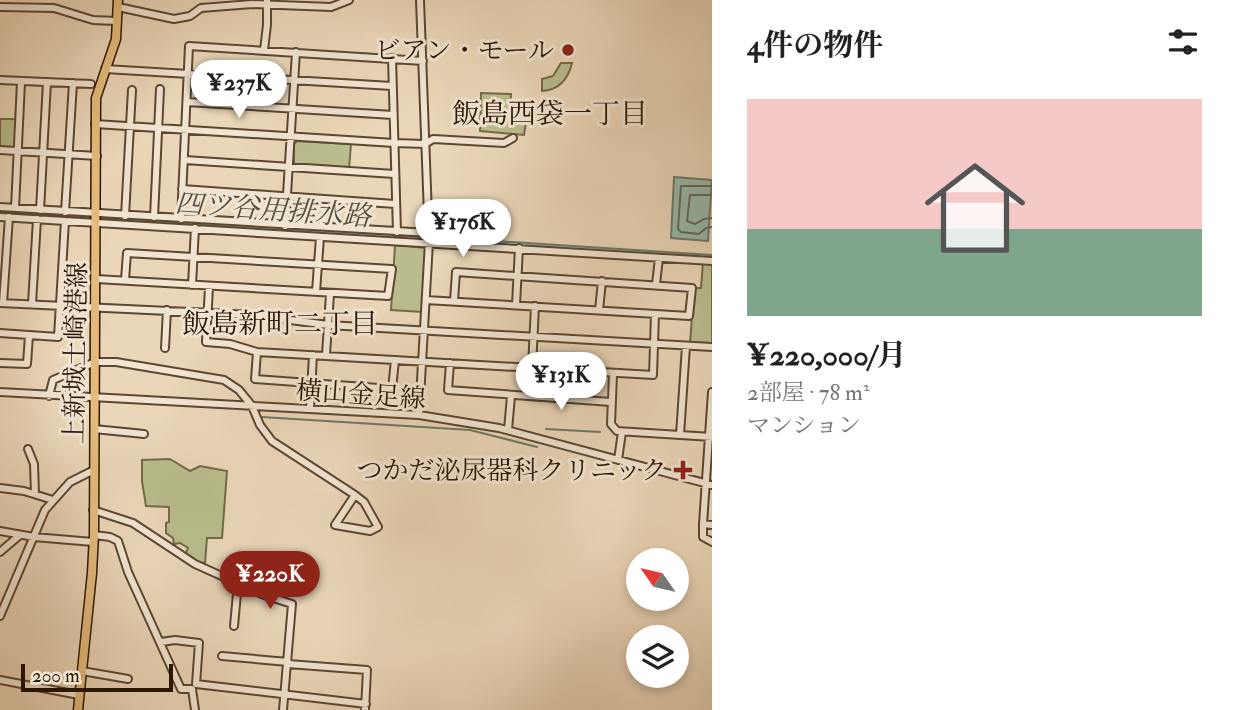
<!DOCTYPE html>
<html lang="ja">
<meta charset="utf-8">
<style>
body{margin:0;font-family:"IM FELL Double Pica","Noto Serif JP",serif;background:#f2f2f2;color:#222;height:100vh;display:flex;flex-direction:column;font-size:26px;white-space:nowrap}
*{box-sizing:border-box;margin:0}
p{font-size:23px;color:#767676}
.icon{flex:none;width:38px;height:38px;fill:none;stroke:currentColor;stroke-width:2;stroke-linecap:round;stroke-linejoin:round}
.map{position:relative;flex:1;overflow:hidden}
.details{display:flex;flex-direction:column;background:#fff;width:525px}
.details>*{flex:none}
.needle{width:46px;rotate:304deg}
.tools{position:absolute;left:626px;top:548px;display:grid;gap:14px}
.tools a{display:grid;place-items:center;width:63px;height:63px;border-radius:50%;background:#fff;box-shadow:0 4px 10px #0003;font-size:35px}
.scale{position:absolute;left:21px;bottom:18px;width:152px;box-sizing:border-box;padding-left:7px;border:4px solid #2c1702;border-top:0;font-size:19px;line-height:24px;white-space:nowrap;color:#2c1702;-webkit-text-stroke:5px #f1e4d1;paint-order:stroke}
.price{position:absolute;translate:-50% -60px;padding:0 16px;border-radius:24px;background:#fff;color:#222;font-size:23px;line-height:46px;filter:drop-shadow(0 2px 4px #0008)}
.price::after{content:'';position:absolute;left:50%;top:42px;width:21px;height:16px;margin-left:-10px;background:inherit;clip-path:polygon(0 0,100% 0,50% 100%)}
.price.active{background:#8f2418;color:#fff}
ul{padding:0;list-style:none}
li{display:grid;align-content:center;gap:14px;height:371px;padding:0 35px}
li+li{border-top:2px solid #e0e0e0}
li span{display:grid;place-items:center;height:217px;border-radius:0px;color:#555}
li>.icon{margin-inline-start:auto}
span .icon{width:126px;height:126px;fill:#fffc;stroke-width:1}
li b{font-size:30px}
h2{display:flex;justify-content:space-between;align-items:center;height:84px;padding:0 35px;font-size:30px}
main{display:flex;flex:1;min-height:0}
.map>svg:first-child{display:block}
.green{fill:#b9bd8d;stroke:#726a48;stroke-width:2}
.water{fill:#98b9ac;stroke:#6d7868;stroke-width:2}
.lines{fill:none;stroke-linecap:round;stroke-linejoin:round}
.shore{stroke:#626857;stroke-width:2}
.stream{stroke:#6d7868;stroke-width:2}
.minor-casing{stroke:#5c4730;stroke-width:10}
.major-casing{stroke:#2c1702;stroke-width:11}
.minor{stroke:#f1e4d1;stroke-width:6}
.major{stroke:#e5bb7c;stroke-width:8}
.poi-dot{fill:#8f2418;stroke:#f1e4d1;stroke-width:2.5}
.labels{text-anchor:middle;stroke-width:6;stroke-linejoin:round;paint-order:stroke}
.poi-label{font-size:26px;fill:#2c1702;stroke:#f1e4d1;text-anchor:end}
.street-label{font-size:26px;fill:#2c1702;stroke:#f1e4d1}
.neighbourhood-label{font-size:28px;fill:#2c1702;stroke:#f1e4d1}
.water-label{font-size:28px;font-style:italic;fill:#52503e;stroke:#f1e4d1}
</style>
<main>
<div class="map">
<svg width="712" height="710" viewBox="0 0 712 710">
<rect width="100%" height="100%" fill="#ead6b8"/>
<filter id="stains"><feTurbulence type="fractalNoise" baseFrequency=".00286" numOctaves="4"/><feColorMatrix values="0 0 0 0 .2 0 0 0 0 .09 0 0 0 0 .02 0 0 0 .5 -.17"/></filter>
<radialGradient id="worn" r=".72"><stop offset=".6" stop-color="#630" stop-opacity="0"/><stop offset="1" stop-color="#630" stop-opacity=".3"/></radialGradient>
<!-- green -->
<path class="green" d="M561,63H572C568,80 559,90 542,91V79L553,76Z
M481,93L511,94L509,121L526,122L524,135L480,131Z
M0,119H17L14,148L0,147Z
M297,141L351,144L349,169L296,165L294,163V144Z
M395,245L426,248L422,312L391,310Z
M703,262L712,263V345L690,344L694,288H701Z
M170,459L190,471L200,466L227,471L222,538H207L205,563L196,562L186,553L188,548L180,543L174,544L173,538L166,533V523L169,522V507L146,506L142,481V460Z"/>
<!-- water -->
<path class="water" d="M674,177L712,180L708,241L671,238Z
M0,209L712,255V259L53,217L0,214Z"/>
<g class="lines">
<!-- shore -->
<path class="shore" d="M712,186H681L678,229L681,232L699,234L706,228L712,227
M712,195H690L687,221L695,224L704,219L712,218"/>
<!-- stream -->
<path class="stream" d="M262,417L470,430L537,447
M546,429L600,432"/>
<defs>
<path id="minor" d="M0,7L54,8L93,20L117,21
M118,7L174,19L190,16L201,8L252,4L331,7L349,0
M264,50L267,25V0
M392,58L397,232
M105,69L392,86
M0,80L91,84
M187,102L393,115
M95,124L394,143L425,144L433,139L504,143L513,138
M0,150L97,156
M185,160L394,174
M182,189L395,204
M0,207L429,233
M15,208L21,82
M40,210L47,82
M65,212L73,83
M125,216L132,90
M0,217L712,261
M154,217L160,89
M181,219L189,46L423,61
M285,226L296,52
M96,279L388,296L392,269L127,253L125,280
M656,284L659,258
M192,285L195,228
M209,287L206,342L230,344L257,352L653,375L655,314
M316,292L320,237
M426,300L689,316L692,288L456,272L454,301
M0,303L253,315L328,325L712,347
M3,303L9,217
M32,304L37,219
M516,305L519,248
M599,310L602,281
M0,333L58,337L65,221
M165,348L167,310
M257,352L255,379L392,389L395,360
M326,355L330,294
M0,363L27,364L29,335
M450,363L448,390L611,402
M532,367L535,306
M613,374L611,424L617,431L712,437
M0,392L419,415L499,428L712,485
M712,392L703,524L712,525
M49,396L53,380L95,362H116L224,380L239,390L252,406L260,425L272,441L355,495L364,502L378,527L370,531L335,525L355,495
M310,409L313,355
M419,415L429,242L420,0
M94,429L144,434
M508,430L511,396
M680,435L686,346
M28,449L34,464L35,493
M618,460L622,432
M0,488L24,491L53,500
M93,510L133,523L195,564L264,595L292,604L283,710
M703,524V537L712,542
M0,531L34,537L93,542
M94,535L110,537L118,541L128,572L181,689H192L195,710
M0,552L20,535
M0,616L45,510L70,482L94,470
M234,626L238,583
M161,642L175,640L199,643L196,684L366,704
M222,656L288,662
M288,664L367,670L365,710
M82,671L128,679
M0,680L79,695"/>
<path id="major" d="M78,710L92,573L94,535L96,98L116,39L118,0"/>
</defs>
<!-- minor casing -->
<use href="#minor" class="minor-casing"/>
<!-- major casing -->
<use href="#major" class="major-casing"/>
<!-- minor -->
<use href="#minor" class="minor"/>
<!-- major -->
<use href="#major" class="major"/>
</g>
<!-- markers -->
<g class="poi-dot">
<circle cx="568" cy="50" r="7"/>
<path d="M679.5 459.5h7v7h7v7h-7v7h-7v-7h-7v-7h7z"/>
</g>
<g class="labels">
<!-- poi labels -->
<g class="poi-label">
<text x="554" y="59">ビアン・モール</text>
<text x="667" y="479">つかだ泌尿器科クリニック</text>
</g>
<!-- street labels -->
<g class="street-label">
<text transform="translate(75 353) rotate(-89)" y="9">上新城土崎港線</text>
<text transform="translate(361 394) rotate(4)" y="9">横山金足線</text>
</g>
<!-- neighbourhood labels -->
<g class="neighbourhood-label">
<text x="550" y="123">飯島西袋一丁目</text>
<text x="280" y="333">飯島新町二丁目</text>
</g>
<!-- water labels -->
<g class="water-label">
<text transform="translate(273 209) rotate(4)" y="10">四ツ谷用排水路</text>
</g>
</g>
<rect width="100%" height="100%" filter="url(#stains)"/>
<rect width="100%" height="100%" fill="url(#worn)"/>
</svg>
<div class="tools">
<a><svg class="needle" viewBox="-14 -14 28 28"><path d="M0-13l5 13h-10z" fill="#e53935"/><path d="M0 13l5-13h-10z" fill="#767676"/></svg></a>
<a><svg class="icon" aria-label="layers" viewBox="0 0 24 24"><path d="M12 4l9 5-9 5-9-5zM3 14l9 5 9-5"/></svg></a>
</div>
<div class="scale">200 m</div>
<b class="price" style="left:239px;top:120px">¥237K</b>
<b class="price" style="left:463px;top:259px">¥176K</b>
<b class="price" style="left:561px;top:412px">¥131K</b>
<b class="price active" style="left:270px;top:611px">¥220K</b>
</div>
<section class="details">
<h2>4件の物件<svg class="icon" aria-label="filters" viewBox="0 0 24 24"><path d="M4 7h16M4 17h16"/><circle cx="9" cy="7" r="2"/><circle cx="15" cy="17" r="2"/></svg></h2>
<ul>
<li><span style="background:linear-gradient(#f6c9c9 60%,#7fa58c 0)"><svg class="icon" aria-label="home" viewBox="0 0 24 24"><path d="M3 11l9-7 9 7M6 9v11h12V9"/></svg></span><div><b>¥220,000/月</b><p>2部屋 · 78 m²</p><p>マンション</p></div></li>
</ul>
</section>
</main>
